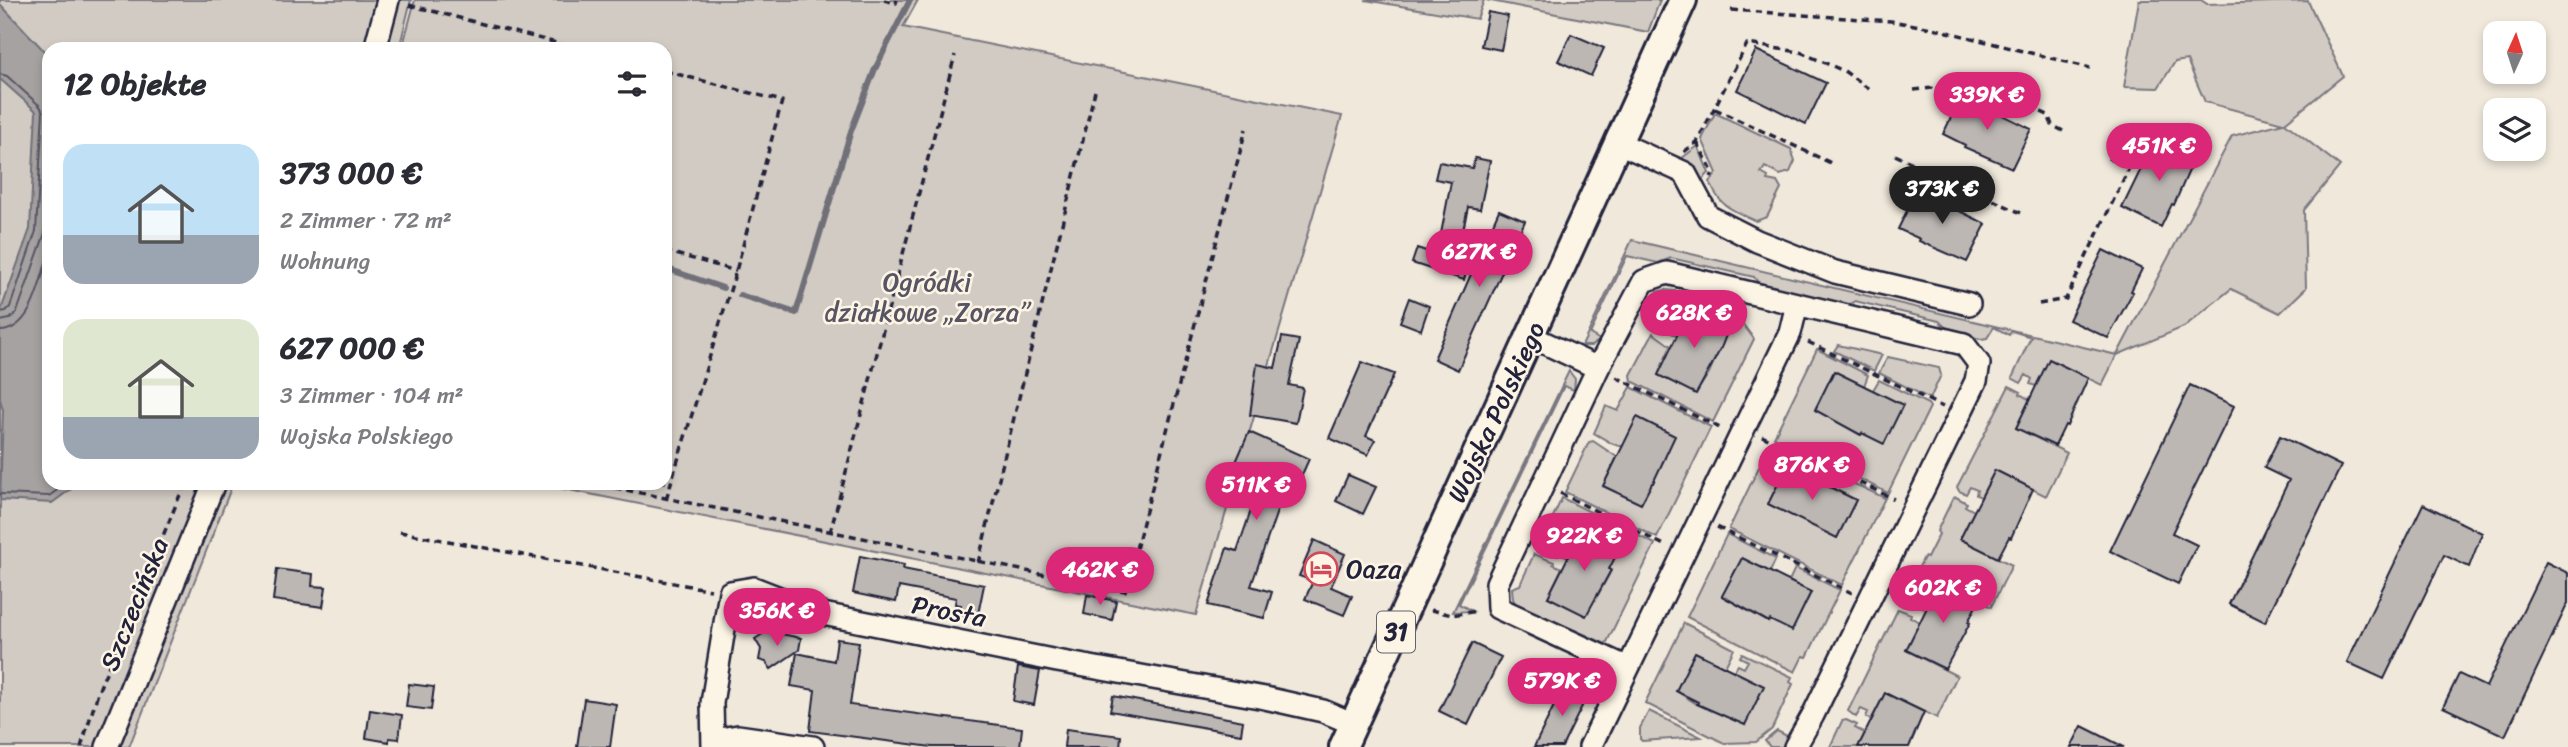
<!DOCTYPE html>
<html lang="de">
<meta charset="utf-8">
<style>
body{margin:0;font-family:Sriracha,sans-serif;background:#f2f2f3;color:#2b2b33;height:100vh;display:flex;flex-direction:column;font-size:26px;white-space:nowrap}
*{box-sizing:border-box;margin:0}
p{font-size:23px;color:#7c7c81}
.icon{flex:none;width:38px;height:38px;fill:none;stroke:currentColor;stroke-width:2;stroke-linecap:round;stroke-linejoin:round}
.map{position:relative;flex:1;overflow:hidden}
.panel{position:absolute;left:42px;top:42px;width:630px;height:448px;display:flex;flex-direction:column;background:#fff;border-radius:21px;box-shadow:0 4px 10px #0003}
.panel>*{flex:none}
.needle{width:46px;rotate:3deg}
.buttons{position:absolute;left:2483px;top:21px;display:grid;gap:14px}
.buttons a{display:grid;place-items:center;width:63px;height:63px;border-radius:14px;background:#fff;box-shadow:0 4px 10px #0003;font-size:35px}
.price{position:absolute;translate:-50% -60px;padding:0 16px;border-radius:24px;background:#db2777;color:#fff;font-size:23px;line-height:46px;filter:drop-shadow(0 2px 4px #0008)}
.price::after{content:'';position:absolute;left:50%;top:42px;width:21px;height:16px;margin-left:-10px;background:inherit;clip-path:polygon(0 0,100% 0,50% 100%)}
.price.on{background:#222;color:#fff}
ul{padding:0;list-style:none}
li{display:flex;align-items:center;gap:21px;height:175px;padding:0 21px}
li span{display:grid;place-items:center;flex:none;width:196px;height:140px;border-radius:21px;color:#555}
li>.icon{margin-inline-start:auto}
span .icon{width:84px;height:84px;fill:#fffc;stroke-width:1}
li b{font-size:30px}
h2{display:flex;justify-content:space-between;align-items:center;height:84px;padding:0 21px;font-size:30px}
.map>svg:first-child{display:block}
.green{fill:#d1cbc3;stroke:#7a767f;stroke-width:2}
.water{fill:#a6a2a2;stroke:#716f79;stroke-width:2}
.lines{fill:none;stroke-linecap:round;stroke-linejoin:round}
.shore{stroke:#575564;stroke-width:2}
.stream{stroke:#716f79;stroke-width:6}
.building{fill:#bcb7b3;stroke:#22223b;stroke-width:2}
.minor-casing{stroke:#22223b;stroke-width:26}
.major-casing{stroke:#22223b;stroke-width:32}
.path{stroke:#22223b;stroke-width:3.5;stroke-dasharray:7 5;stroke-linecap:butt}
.minor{stroke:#fcf5e5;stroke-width:21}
.major{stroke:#fcf5e5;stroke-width:26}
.labels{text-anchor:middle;stroke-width:5;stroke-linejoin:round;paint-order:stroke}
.shield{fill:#fcf5e5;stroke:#63616e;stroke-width:2}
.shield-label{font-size:24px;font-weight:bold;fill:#22223b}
.park-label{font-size:26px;fill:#575564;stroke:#fcf5e5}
.street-label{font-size:26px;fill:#22223b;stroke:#fcf5e5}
.poi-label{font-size:26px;fill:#22223b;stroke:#fcf5e5;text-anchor:start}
</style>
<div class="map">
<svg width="2568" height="747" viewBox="0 0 2568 747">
<rect width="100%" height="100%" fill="#efe8db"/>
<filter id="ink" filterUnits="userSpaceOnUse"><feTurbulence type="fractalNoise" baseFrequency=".0143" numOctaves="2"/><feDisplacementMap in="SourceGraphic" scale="14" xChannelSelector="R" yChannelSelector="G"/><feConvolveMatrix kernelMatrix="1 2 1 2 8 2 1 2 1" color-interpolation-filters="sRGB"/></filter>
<g filter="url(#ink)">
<!-- green -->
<path class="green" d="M0,0H411L399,49H49V483H233L129,747H0Z
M415,0H918L903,27L1342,116L1196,615L534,483H665V49H402Z
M1365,0H1484L1477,19Z
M1486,0H1660L1648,32Z
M2139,0H2201L2207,4L2308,1L2343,76L2285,123L2340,166L2304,210L2306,288L2280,313L2231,289L2184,327L2117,355L2102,385L2050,360L2036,386L2030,384L2032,379L2026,375L2021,383L2012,378L2031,337L2012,331L2009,335L1994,327L1987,338L1981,339L1949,331L1939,321L1855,301L1844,307L1762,288L1754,277L1671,258L1658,263L1627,256L1590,334L1600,340L1591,346H1582L1632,240L2117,355L2232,136L2283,123L2205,102L2187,60L2175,62L2158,88L2124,87Z
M1715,113L1791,149L1795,161L1790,172L1780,175L1765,167L1761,173L1768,177L1767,180L1777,182L1781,189L1767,217L1756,221C1733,210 1719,207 1710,182L1717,173L1702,139Z
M1698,146L1709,173L1702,180L1697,172L1682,158Z
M1665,290L1675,291L1656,311L1646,306L1657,292Z
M1681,293L1699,297L1712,308L1736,315L1754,339L1713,422L1632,381L1631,375L1653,333L1671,346L1658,375L1696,393L1709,373L1730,325L1691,306L1677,335L1671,333L1675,326L1667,322L1662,330L1656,323L1661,314Z
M1838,345L1882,355L1874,371L1834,351Z
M1817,349L1868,375L1864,386L1834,372L1815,409L1860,435L1862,433L1884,444L1873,390L1879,380L1928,404L1930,407L1888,493L1774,437Z
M1888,357L1939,368L1941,375L1930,399L1879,373Z
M1569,371L1575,379L1574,390L1564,386L1459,604L1472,611L1453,612Z
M2009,386L2021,392L2020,394L2030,400L2016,428L2067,453L2046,496L1995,470L1981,497L1976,495L1977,490L1970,487L1966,494L1959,491L1957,487Z
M1631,387L1711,427L1657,538L1565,492L1589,442L1593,441L1617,457L1603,486L1641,504L1665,458L1613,444L1594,433L1606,406L1618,411Z
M1771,442L1822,470L1817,480L1787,466L1768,504L1837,538L1856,500L1826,485L1831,473L1885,498L1842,585L1729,529Z
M1956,497L1967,503L1965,506L1974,511L1960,539L2012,565L1991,607L1940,581L1927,609L1920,606L1922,602L1916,598L1911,606L1903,599L1924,557L1927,558L1939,534L1937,531L1953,498Z
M1562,498L1655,544L1606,644L1516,604L1513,599L1512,588L1520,585L1534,554L1554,562L1553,564L1562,568L1548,597L1598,595L1611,571L1609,569L1619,547L1582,529L1568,557L1560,553L1558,555L1541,547L1540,544Z
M1727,534L1776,559L1770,572L1742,558L1722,596L1768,622L1770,620L1792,630L1811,593L1789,581L1795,568L1840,590L1807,657L1803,656L1795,672L1687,617Z
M1898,609L1911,614L1910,617L1920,622L1906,650L1957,676L1937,718L1885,693L1871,720L1866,717L1868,712L1861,709L1856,717L1848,711Z
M1684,623L1734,649L1725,667L1695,653L1676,691L1697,704L1745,725L1734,671L1738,665L1744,668L1748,661L1740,657L1742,653L1792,677L1790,682L1793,684L1772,729L1756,742L1724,743L1645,703Z
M1649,711L1701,737L1642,741L1640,739V728Z
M1846,720L1857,725L1855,728L1865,733L1858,747H1830L1842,721Z
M1777,731L1791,738L1782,747H1770L1765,741Z"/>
<!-- water -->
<path class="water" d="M0,4L49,56V483H79L52,503L0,500L3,410L0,399V313L30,229L36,111L0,79Z"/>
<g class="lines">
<!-- shore -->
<path class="shore" d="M0,74L7,76L40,106L43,112L36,231L10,307L6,311L0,312
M0,321L10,319L17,312L45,233L49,159
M0,331C33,330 40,279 49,253
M0,494L49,496L67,483"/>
<!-- stream -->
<path class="stream" d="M665,268L723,288
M740,295L796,313L851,131L875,69L910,0"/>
</g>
<!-- building -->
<path class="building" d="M1488,12L1508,16L1501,50L1481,46Z
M1571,34L1604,48L1591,76L1558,61Z
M1756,50L1826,83L1806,124L1737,90Z
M1962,95L2031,129L2012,168L1964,147L1965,145L1943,134Z
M2156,138L2195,157L2174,205L2172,204L2161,227L2122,208Z
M1475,158L1490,161L1480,209L1468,207L1459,249L1439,244L1451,182L1435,179L1439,162L1472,168Z
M1917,190L1986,224L1967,262L1919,241L1920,239L1898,229Z
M1499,210L1525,221L1458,370L1434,359Z
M1417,248L1468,265L1464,280L1412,263Z
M2103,250L2142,269L2131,291L2133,292L2108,338L2069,320Z
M1409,298L1429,306L1421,330L1400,322Z
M1691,306L1730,325L1721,348L1696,394L1658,375Z
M1282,337L1299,340L1289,385L1303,388L1296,423L1250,415L1257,364L1275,368Z
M2049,359L2088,378L2067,426L2065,425L2055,446L2016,428Z
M1362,362L1394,374L1366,436L1375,440L1368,455L1329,438Z
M1834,371L1903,405L1884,444L1862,433L1861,435L1815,410Z
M2190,385L2234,406L2172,533L2197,545L2178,584L2110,551Z
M1637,417L1675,436L1653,483H1652L1641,504L1603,486Z
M1249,432L1309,459L1289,504L1281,500L1251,586L1272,592L1264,618L1208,605L1227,548L1237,551L1258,490L1229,478Z
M2280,436L2341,466L2265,622L2229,604L2289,480L2264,468Z
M1787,466L1856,500L1837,538L1768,504Z
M1995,470L2033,489L2011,538L2009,537L1998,558L1960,539Z
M1348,475L1376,487L1363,514L1336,501Z
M2423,504L2482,533L2469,567L2444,555L2384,679L2347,662Z
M1582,529L1620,548L1609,569L1611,570L1586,616L1548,597Z
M1314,540L1345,554L1331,587L1352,596L1344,615L1305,599L1313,581L1299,576Z
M860,556L904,565L903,569L984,585L977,619L959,616L961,605L955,604L956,598L899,587L896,602L853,593Z
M1742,558L1811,592L1792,631L1770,620L1769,622L1722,596Z
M2546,562L2568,573V603L2505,736L2443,707L2459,674L2486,687Z
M277,569L313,574L312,586L326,587L323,607L273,600Z
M1940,581L1979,600L1968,622L1970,623L1945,669L1906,650Z
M1087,595L1116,601L1112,620L1084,614Z
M767,631L801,638L799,650L771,669L766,662L759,660L761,649L755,639Z
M837,639L859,642L850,705L1022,728L1020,747H932L810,731L815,690L791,686L797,653L834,661Z
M1472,643L1501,657L1468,725L1439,711Z
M1695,652L1764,686L1745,725L1697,704L1698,702L1676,691Z
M1018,667L1040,671L1034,705L1013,701Z
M1565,683L1588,694L1562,747H1534Z
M409,684L434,687L431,710L406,707Z
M1885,693L1924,712L1909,747H1858Z
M1113,696L1243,721L1241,734L1110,711Z
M584,699L616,704L610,747H577Z
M370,710L402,715L399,739L389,738V742L366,738Z
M2082,726L2124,747H2071Z
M1066,729L1121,736L1120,747H1064Z"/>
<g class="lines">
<defs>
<path id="minor" d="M375,49L388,0
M1619,143L1685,173L1708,216L1757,241L1835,272L1969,304
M1530,336L1598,368
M1628,668L1498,608L1497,583L1598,368L1644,281L1667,273L1964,344L1979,364L1976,381L1813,715L1795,747
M713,740L738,736L813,747
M107,747L214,483
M713,747L712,703L730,592L754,588L818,613L1057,661L1265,698L1323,711L1354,724
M1590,747L1790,333L1797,304"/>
<path id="major" d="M1343,747L1683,0"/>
</defs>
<!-- minor casing -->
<use href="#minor" class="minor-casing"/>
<!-- major casing -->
<use href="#major" class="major-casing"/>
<!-- path -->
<path class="path" d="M884,0L896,3L897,0
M409,5L580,49
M1731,10L1891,21L1932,28L2090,68
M665,71L782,101L736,271L666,499
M1914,90L1960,85L2007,97L2048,115L2052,125L2063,131
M1715,109L1831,163
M1697,142L1713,173L1711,177
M1684,152L1697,142L1747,44L1800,52L1844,71L1869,89
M1895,155L2021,213
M665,251L736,271
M2039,304L2066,299L2129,168L2108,158
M1808,342L1943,407
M1616,377L1722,429
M1762,436L1894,499
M591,483L1125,591L1246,129
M1560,493L1666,546
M1717,527L1852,593
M400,532L711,590
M830,533L955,55
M978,563L1095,91
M1431,610L1452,615L1478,611
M81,747L100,687L185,483"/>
<!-- minor -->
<use href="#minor" class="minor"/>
<!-- major -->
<use href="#major" class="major"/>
</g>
</g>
<!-- icons -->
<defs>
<symbol id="hotel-ring" viewBox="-11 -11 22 22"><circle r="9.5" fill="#fcf5e5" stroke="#d1495b" stroke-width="1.5"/><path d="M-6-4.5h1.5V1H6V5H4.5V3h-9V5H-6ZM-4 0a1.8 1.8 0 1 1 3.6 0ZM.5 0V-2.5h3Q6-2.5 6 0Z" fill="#d1495b"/></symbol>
</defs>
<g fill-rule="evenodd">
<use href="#hotel-ring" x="1302" y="550" width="38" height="38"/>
</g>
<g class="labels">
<!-- shield labels -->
<rect class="shield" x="1377" y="611.5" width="38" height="41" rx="5"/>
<g class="shield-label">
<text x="1396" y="640">31</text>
</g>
<!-- park labels -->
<g class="park-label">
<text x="927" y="291">Ogródki<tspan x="927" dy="30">działkowe „Zorza”</tspan></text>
</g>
<!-- street labels -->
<g class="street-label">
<text transform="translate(1496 412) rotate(-65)" y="9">Wojska Polskiego</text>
<text transform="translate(134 604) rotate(-68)" y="9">Szczecińska</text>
<text transform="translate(949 611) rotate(11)" y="9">Prosta</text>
</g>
<!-- poi labels -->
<g class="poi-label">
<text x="1346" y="578">Oaza</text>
</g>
</g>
</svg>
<div class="buttons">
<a><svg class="needle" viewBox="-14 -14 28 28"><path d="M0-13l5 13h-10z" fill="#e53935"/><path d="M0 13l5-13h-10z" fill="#7c7c81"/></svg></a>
<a><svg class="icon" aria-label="layers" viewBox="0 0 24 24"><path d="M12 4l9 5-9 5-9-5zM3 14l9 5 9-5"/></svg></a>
</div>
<b class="price" style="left:1987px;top:132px">339K €</b>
<b class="price" style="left:2159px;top:183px">451K €</b>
<b class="price on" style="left:1942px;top:226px">373K €</b>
<b class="price" style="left:1479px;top:289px">627K €</b>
<b class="price" style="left:1694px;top:350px">628K €</b>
<b class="price" style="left:1812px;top:502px">876K €</b>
<b class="price" style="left:1256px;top:522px">511K €</b>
<b class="price" style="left:1584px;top:573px">922K €</b>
<b class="price" style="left:1100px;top:607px">462K €</b>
<b class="price" style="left:1943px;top:625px">602K €</b>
<b class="price" style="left:777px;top:648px">356K €</b>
<b class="price" style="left:1562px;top:718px">579K €</b>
<section class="panel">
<h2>12 Objekte<svg class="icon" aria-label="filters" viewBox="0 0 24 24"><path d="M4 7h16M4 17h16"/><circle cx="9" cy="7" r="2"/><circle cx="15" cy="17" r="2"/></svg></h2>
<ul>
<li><span style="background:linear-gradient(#bfe0f5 65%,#9aa5b1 0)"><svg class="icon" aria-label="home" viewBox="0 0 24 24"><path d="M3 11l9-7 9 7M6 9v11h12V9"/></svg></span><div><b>373 000 €</b><p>2 Zimmer · 72 m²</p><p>Wohnung</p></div></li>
<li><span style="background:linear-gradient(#dfe7d0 70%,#9aa5b1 0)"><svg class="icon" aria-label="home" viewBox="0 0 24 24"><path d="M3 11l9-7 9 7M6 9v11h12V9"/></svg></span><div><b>627 000 €</b><p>3 Zimmer · 104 m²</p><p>Wojska Polskiego</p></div></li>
</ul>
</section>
</div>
